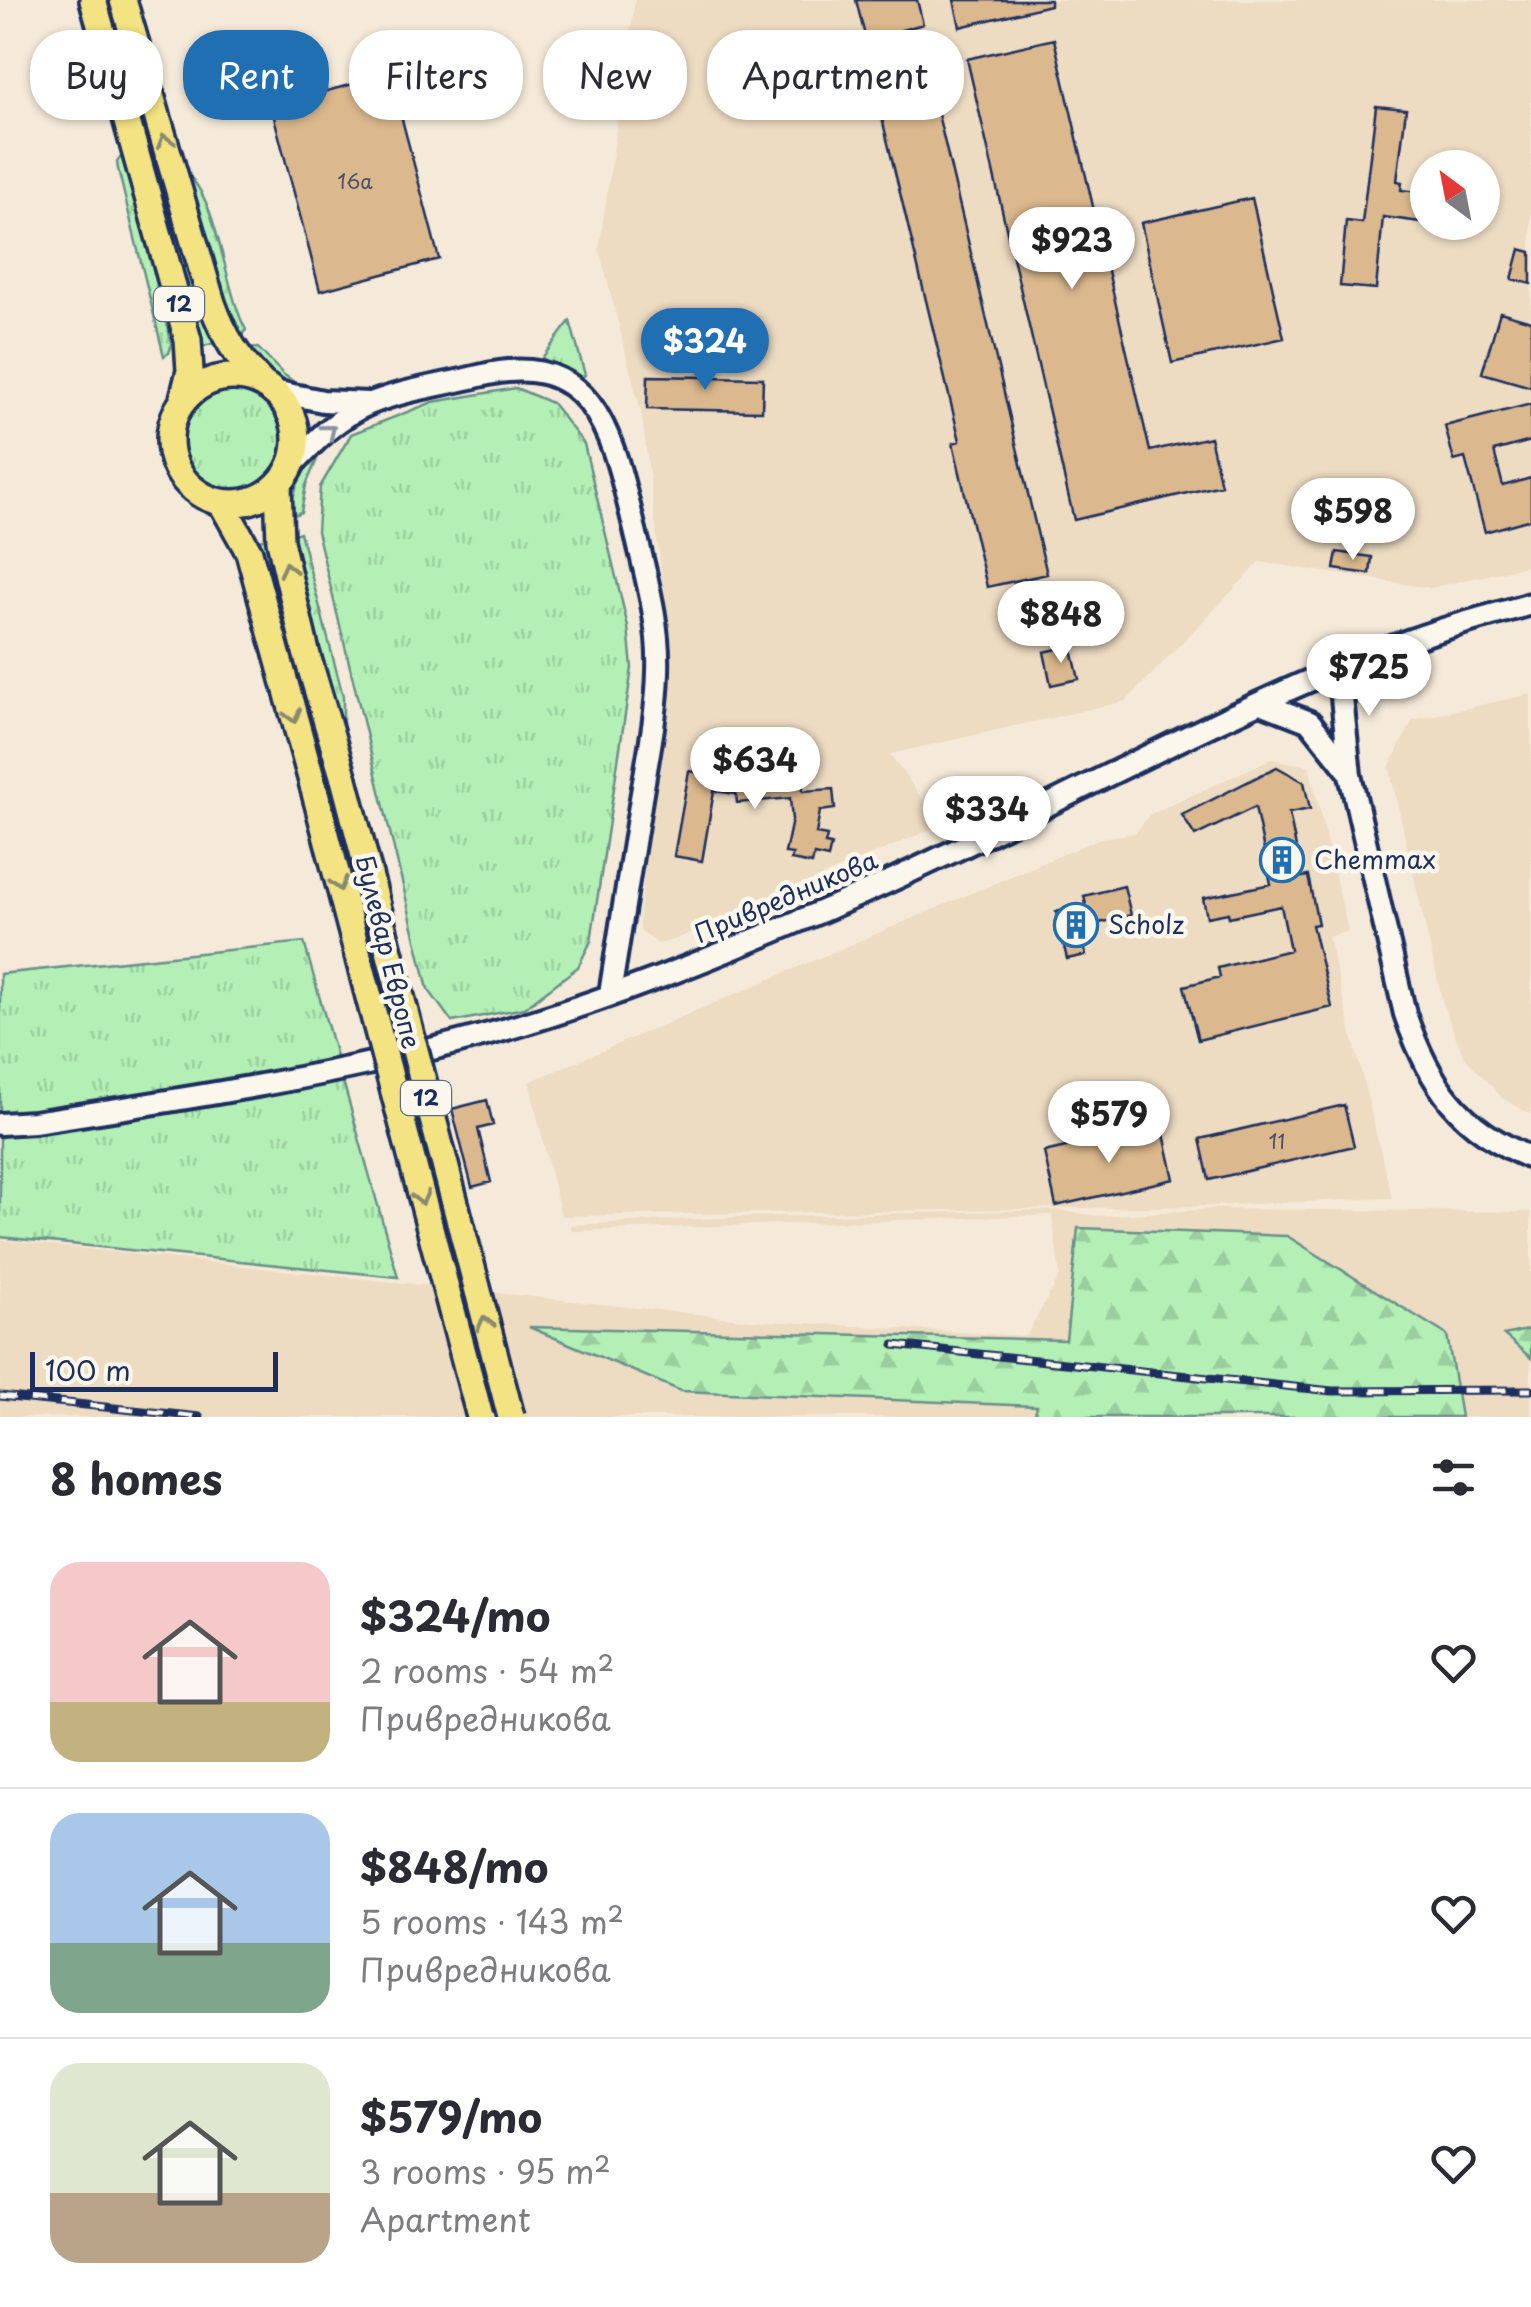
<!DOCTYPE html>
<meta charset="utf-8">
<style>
body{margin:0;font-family:"Playpen Sans",sans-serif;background:#f2f2f3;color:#2b2b33;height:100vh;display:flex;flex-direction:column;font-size:38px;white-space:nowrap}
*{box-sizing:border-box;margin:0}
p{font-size:32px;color:#7c7c81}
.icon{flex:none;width:55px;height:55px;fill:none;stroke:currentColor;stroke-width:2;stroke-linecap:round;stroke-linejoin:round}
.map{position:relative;height:1417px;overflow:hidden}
.details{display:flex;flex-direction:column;background:#fff;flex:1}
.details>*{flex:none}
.top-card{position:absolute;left:30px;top:30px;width:1000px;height:90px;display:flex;gap:20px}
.needle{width:65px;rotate:328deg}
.tools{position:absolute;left:1410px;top:150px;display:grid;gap:20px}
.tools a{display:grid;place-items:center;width:90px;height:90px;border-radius:50%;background:#fff;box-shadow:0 2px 8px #0004;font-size:50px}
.scale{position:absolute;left:30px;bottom:25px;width:248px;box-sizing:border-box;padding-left:10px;border:5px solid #1b2f5e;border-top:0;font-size:28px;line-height:35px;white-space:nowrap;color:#1b2f5e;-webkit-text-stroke:8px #fbf7ec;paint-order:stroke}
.price{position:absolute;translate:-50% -85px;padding:0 22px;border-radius:35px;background:#fff;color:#222;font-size:32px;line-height:65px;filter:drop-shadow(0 2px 5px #0008)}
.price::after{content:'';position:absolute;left:50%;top:60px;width:30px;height:22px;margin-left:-15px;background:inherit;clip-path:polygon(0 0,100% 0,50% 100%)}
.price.selected{background:#1f6fb2;color:#fff}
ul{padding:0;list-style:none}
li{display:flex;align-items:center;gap:30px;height:250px;padding:0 50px}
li+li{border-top:2px solid #e1e1e2}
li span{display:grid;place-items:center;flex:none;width:280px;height:200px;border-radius:30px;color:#555}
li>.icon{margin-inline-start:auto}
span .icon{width:120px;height:120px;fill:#fffc;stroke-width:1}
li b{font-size:42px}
h2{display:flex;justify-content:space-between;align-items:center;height:120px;padding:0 50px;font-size:42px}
.tag{padding:0 35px;border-radius:40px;background:#fff;box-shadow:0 2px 8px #0004;font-size:35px;line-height:90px}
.tag.selected{background:#1f6fb2;color:#fff}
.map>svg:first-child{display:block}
.built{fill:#eddbc2;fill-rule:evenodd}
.grass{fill:url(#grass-tufts);stroke:#68908a;stroke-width:2.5}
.forest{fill:url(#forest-firs);stroke:#68908a;stroke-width:2.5}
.building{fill:#dbb88d;stroke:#1b2f5e;stroke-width:2.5}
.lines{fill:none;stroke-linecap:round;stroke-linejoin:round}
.minor-casing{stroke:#1b2f5e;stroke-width:28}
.major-casing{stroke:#1b2f5e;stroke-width:32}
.minor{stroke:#fbf7ec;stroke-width:20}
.major{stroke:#f4e382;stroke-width:25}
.rail-casing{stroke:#1b2f5e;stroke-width:9}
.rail{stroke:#fbf7ec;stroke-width:5;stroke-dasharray:15;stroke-linecap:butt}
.major-bridge-casing{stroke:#1b2f5e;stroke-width:32;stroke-linecap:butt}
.major-bridge{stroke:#f4e382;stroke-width:25}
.oneway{stroke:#888970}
.oneway2{stroke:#8b93a5}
.labels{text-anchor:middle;stroke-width:9;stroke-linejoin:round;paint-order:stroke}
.number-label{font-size:20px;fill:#4b516a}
.shield{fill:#fbf7ec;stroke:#5e6b89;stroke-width:2.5}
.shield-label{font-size:22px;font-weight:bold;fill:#1b2f5e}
.poi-label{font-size:25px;fill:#1b2f5e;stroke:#fbf7ec;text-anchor:start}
.street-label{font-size:25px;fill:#1b2f5e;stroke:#fbf7ec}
</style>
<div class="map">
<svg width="1531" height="1417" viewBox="0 0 1531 1417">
<defs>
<pattern id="grass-tufts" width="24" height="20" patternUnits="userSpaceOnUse" patternTransform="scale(2.5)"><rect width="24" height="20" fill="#b4f0b5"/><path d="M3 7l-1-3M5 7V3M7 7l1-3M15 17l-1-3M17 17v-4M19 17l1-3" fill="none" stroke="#9ace9e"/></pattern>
<pattern id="forest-firs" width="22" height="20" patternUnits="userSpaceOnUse" patternTransform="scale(2.5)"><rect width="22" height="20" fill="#b4f0b5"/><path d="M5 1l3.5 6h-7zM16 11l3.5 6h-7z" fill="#9ace9e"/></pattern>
</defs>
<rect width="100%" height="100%" fill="#f5ead9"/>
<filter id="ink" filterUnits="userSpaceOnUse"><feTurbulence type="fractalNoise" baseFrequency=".01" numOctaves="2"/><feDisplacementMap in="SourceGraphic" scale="20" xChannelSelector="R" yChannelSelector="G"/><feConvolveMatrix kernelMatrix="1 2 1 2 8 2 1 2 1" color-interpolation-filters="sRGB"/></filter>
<g filter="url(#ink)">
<!-- built -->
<path class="built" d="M635,0H1531V565L1430,588L1260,562L1126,701L890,754L941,825L676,939L659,944L641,932L639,922L670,642L642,416L599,249ZM1428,168H1482V222H1428Z
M1531,694V1114L1503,1099L1463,1055L1443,1004L1389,767L1413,720Z
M1271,759L1309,766L1348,931L1328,937L1392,1198L1210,1206L561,1216L529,1082L1101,838L1136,833L1149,815Z
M1213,1209L1531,1212V1417H0V1240L751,1320L1026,1336L1060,1276L1052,1215L572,1231L570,1225L738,1217L1057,1210L1099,1216Z"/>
<!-- grass -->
<path class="grass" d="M115,1L209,328L215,343L201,347L199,331L158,218L104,4Z
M124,153L172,344L169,353L164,356L118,169L117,162Z
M186,173C219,200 224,289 246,330L239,337L229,324Z
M570,321L585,375L582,378L542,358Z
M258,348L283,374L307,391C282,381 264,370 246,349Z
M516,388L552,403L584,444L628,627L632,668L591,941L578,967L524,1008L452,1022L428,989L317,531L320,487L351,434L433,402Z
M183 440a51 51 0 1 1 102 0a51 51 0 1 1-102 0Z
M323,445L306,485L301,512L289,517C294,487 302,466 323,445Z
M300,532L343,696V739L291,535Z
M268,537L333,784L323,787L255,542Z
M304,942L398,1277L0,1237V974Z"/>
<!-- forest -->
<path class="forest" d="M1078,1228L1287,1236L1447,1335L1461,1417H1034L1037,1406L681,1391L529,1327L1066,1340Z
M1531,1329V1358L1504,1335Z"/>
<!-- building -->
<path class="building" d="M856,0H917L923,24L866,40Z
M954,0H1050V5L960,27Z
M1054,39L1150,451L1210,437L1221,485L1074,520L967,59Z
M390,74L439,259L320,291L271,106Z
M933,93L1047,574L987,587L953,443L960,441L879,106Z
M1376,106L1406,109L1397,181L1402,182L1401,190L1428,193V223L1383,217L1376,289L1340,286L1346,221L1362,223Z
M1252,198L1284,338L1172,363L1141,223Z
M1520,249L1531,252V284L1512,279Z
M1500,312L1531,321V387L1482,373Z
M648,376L763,378L762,411L647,409Z
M1531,404V441L1494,451L1503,486L1531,478V519L1485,532L1465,458L1454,461L1445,426Z
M1337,552L1372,557L1370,574L1334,569Z
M1071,646L1079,679L1051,685L1044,652Z
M1277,767L1304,782L1310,809L1289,813L1302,877L1308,876L1318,924L1312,925L1332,1007L1198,1040L1184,986L1220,977L1218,968L1290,950L1281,906L1229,917L1228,913L1207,917L1203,898L1271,884L1255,807L1195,836L1182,815Z
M689,771L752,782L751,772L766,771V779L802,776L803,791L833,789L835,809L820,811L816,834L827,836L825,844L831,845L828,858L814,855L812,864L791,860L793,854L785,853L792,820L790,798L737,803L736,794L714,791L702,861L674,856Z
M1124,886L1131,915L1080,928L1086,955L1067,959L1056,912L1086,905L1084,896Z
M487,1100L493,1125L478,1129L491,1182L472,1187L452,1109Z
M1344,1105L1354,1146L1209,1180L1200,1139Z
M1162,1125L1174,1179L1056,1206L1044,1152Z"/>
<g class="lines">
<defs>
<path id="minor" d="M273,391L323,401L368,403
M293,464C315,441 338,417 369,404C403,390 444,385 479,376C598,346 613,442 635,530C646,577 660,623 658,672C657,714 648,757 641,799C631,864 620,929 610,994
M1339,668L1350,775L1405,1014C1430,1086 1459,1128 1531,1158
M1261,703L1310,722L1347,769
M0,1124L34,1122C185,1099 335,1076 482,1036C600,1004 715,957 827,909C1023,825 1208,715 1408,641C1448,626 1490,616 1531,604"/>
<path id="major" d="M93,0L188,340L190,371L182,403
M123,0L212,303C224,337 238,359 263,384
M170 440a63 63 0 1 1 126 0a63 63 0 1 1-126 0Z
M278,486L280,541L306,652L344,779
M221,502L249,552L314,789"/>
</defs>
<!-- minor casing -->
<use href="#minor" class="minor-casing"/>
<!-- major casing -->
<use href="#major" class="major-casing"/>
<!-- minor -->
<use href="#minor" class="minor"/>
<!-- major -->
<use href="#major" class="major"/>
<defs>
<path id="rail" d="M894,1345L1332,1391L1531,1390
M0,1396L200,1417"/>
</defs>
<!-- rail casing -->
<use href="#rail" class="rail-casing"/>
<!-- rail -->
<use href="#rail" class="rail"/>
<defs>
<path id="major-bridge" d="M344,779L511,1417
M314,789L480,1417"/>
</defs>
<!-- major-bridge casing -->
<use href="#major-bridge" class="major-bridge-casing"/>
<!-- major-bridge -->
<use href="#major-bridge" class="major-bridge"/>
</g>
<!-- one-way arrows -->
<defs><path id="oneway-chevron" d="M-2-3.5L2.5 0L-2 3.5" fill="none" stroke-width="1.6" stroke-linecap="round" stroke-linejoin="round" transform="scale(2.5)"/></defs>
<g class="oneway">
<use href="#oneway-chevron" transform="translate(165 141) rotate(-106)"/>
<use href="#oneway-chevron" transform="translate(287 569) rotate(-103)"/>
<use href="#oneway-chevron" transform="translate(293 716) rotate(74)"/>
<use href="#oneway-chevron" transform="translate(339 884) rotate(75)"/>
<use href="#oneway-chevron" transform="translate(421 1198) rotate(75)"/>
<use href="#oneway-chevron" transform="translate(485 1323) rotate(-105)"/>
</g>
<use class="oneway2" href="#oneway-chevron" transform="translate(329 431) rotate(-39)"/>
</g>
<!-- icons -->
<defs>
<symbol id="building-ring" viewBox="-11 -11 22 22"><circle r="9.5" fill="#fbf7ec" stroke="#1f6fb2" stroke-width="1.5"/><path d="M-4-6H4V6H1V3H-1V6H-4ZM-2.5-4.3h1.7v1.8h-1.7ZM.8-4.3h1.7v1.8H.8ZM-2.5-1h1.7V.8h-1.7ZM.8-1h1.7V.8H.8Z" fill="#1f6fb2"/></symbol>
</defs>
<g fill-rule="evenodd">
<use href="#building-ring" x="1257" y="835" width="50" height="50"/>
<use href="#building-ring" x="1051" y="900" width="50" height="50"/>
</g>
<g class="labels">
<!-- number labels -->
<g class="number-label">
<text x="355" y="189">16a</text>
<text x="1277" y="1149">11</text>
</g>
<!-- shield labels -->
<g class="shield">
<rect x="154" y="287" width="50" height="34" rx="8"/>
<rect x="401" y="1081" width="50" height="34" rx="8"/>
</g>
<g class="shield-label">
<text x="179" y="312">12</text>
<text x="426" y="1106">12</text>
</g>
<!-- poi labels -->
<g class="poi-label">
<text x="1314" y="869">Chemmax</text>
<text x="1108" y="934">Scholz</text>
</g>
<!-- street labels -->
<g class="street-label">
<text transform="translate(786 897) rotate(-23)" y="9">Привредникова</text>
<text transform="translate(388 952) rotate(76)" y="9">Булевар Европе</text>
</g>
</g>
</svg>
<div class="tools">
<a><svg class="needle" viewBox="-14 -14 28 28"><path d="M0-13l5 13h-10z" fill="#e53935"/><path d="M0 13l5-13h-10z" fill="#7c7c81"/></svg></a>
</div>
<div class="scale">100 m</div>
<b class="price" style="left:1072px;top:292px">$923</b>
<b class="price selected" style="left:705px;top:393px">$324</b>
<b class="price" style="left:1353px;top:563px">$598</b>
<b class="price" style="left:1061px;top:666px">$848</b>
<b class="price" style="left:1369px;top:719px">$725</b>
<b class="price" style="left:755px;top:812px">$634</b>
<b class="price" style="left:987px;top:861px">$334</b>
<b class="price" style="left:1109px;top:1166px">$579</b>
<div class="top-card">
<a class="tag">Buy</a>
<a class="tag selected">Rent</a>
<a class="tag">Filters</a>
<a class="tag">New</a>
<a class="tag">Apartment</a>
</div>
</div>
<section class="details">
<h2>8 homes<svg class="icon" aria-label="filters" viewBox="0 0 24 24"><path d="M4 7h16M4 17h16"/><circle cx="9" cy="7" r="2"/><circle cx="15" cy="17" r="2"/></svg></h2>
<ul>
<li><span style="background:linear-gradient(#f6c9c9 70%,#c2b280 0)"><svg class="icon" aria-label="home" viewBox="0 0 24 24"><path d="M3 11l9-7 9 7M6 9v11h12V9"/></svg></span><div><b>$324/mo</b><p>2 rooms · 54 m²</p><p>Привредникова</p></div><svg class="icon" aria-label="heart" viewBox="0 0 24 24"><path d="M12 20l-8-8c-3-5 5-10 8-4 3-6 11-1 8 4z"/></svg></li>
<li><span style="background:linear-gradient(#a9c7e8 65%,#7fa58c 0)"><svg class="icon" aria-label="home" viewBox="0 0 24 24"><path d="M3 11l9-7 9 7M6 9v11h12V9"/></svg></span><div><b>$848/mo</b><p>5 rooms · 143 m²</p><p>Привредникова</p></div><svg class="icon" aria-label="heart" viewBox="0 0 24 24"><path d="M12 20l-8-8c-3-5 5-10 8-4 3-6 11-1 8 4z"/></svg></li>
<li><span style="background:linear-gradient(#dfe7d0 65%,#b9a48a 0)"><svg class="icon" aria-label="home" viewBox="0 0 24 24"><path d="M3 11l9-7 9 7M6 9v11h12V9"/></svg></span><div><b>$579/mo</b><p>3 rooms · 95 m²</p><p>Apartment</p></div><svg class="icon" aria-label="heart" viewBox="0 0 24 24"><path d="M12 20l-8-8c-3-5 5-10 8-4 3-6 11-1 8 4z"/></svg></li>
</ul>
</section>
